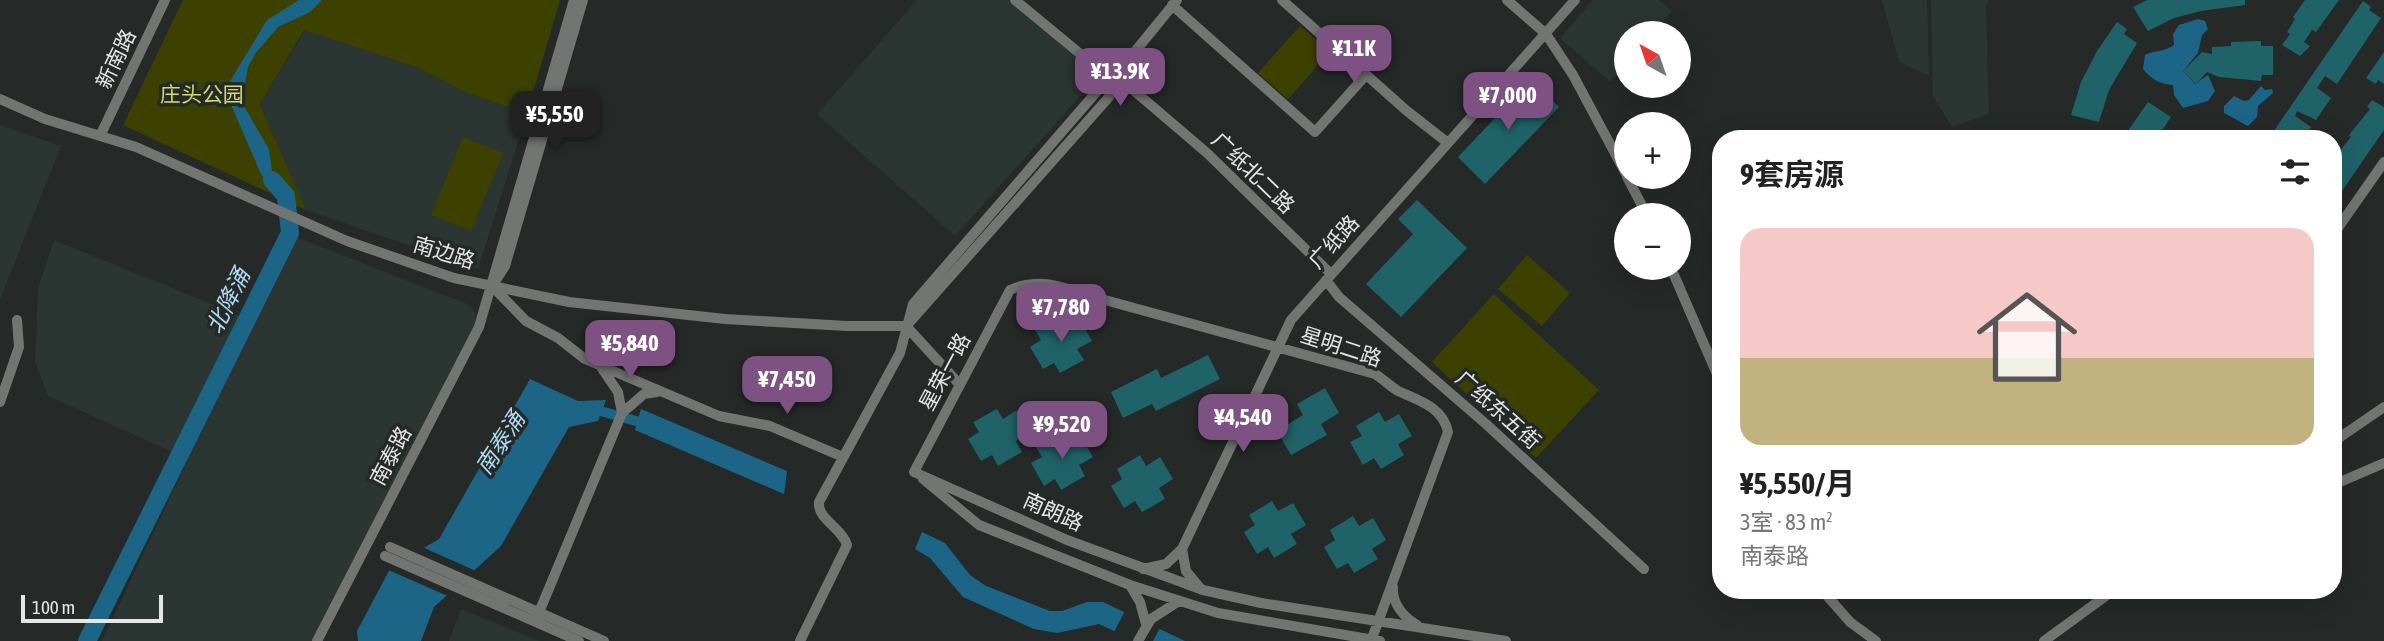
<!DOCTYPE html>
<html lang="zh">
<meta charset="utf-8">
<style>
body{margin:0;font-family:"Asap Condensed","Noto Sans SC",sans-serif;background:#f2f2f2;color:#222;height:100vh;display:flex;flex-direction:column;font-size:26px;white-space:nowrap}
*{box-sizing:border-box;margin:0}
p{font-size:23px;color:#767676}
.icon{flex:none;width:38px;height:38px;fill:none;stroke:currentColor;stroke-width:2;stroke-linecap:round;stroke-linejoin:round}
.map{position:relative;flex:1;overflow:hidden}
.sheet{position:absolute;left:1712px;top:130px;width:630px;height:469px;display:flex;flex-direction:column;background:#fff;border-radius:28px;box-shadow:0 7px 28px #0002}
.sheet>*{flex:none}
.needle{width:46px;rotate:320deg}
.controls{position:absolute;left:1614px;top:21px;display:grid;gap:14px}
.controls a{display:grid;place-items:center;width:77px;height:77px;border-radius:50%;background:#fff;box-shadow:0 7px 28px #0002;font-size:35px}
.scale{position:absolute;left:21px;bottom:18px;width:142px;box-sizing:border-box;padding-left:7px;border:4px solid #e5e7e6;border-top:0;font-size:19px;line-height:24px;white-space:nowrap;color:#e5e7e6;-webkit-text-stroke:5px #252928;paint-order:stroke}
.price{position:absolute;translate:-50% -60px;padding:0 16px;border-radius:14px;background:#7d5283;color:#fff;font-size:23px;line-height:46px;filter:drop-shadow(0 2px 4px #0008)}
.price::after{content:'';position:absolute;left:50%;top:42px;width:21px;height:16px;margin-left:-10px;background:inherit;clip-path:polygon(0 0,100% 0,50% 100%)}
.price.current{background:#222;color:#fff}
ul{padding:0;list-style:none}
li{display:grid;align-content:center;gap:14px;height:371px;padding:0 28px}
li span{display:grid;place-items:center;height:217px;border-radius:21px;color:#555}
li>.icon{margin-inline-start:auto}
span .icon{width:126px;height:126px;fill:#fffc;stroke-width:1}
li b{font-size:30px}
h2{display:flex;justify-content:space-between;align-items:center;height:84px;padding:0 28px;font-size:30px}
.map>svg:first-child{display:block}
.built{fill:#2b3532}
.green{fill:#3d4100}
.water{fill:#1c6587}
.pier{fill:#252928}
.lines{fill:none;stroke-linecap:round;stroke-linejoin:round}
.canal{stroke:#1c6587;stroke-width:10}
.river{stroke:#1c6587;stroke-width:18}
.building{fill:#1f6268}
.minor{stroke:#737573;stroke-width:10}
.labels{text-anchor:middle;stroke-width:7;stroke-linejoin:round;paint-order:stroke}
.street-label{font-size:21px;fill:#e5e7e6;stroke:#252928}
.park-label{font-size:21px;fill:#d0db68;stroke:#252928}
.water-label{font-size:23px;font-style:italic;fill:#afdaf2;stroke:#252928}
</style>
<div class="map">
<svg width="2384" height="641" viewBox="0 0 2384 641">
<rect width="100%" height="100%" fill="#252928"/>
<!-- built -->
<path class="built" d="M917,0H1008L1099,75L955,236L817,114Z
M1593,0H1659L1672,11L1653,33H1626V64L1610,82L1560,38Z
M1882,0H1927L1929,76L1899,62Z
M1931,0H1989L1986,6L1989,114L1952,127L1933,96Z
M305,30L416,67L469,94L527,113L478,269L306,210L260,104Z
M0,125L61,146L0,300Z
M293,236L467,304L475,312L476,323L312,641H102L188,459L48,396L35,362L38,288L54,240L251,320Z
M461,609L540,641H449Z"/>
<!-- green -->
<path class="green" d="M183,0H560L527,113L469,94L416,67L304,30L260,104L306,210L123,125Z
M1300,26L1330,52L1288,99L1258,73Z
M463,137L503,153L471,231L431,215Z
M1527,255L1570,293L1542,326L1498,289Z
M1494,294L1599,390L1536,458L1432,362Z"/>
<!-- water -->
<path class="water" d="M299,0H322L310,12L278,27L255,54L248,67L244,89L245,108L269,149L273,178L286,196L271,187L261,174L229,100V83L267,20Z
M2198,19L2205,21L2208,29L2202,35L2198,53L2183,71L2195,84L2208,75L2215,91L2208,101L2183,108L2174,95L2173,85C2160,84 2151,79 2143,69L2145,55C2155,50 2165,52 2174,45L2173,34L2179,25Z
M2261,86L2265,90L2272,89L2273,93L2258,106L2257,117L2248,126L2224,113V106L2234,96L2244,101L2249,100Z
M530,379L578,401L606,400L598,421L569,427L501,546L434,607L421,641H358L357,631L391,567L439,539Z
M641,409L787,471L784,494L635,430Z
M922,532L945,543L970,575L986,586L1050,611H1062L1087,602H1103L1185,641H1135L1099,624L1057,633L1034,629L963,597L930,558L915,549Z"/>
<!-- pier -->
<path class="pier" d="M420,546L478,572L450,597L386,569L389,564Z
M1126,609L1161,626L1153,641H1127L1113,634Z"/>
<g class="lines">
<!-- canal -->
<path class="canal" d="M590,408L650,425"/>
<!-- river -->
<path class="river" d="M87,641L290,233L286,196L272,180"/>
</g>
<!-- building -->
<path class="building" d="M2147,0H2245V5L2201,11L2174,18L2148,31L2133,7Z
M2305,0H2339L2316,32L2312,30L2304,42L2310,46L2300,56L2282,45L2290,34L2287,32L2295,19L2293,17Z
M2363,1L2371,7L2369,10L2381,18L2337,84L2325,76L2317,88L2331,98L2316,120L2297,111L2295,116L2311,127L2303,138H2275L2271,135Z
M2117,22L2127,29L2124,34L2137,43L2109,90L2099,122L2071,115L2081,82L2097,51Z
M2261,41V46H2273V75H2262L2261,81L2219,77L2207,72L2196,84L2183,71L2202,52L2212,54V47L2231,46V42Z
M2384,52V84L2378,80L2376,84L2366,78Z
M1531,80L1559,107L1485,184L1458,157Z
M2372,100L2384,107V130L2333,204V159L2351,137L2349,135L2370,109L2367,107Z
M2148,102L2171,117L2157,138H2149L2141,132L2137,138H2123Z
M1417,200L1467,248L1401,317L1366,284L1413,234L1398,219Z
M1059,317L1064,327L1079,318L1092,341L1077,349L1084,360L1060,373L1054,363L1043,369L1030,347L1041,340L1035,330Z
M1208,355L1220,379L1156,411L1152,404L1123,418L1111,392L1157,369L1161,378Z
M1325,388L1339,413L1321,424L1327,435L1291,455L1277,431L1303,415L1297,404Z
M997,409L1003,419L1017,410L1030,433L1016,441L1022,452L998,466L992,455L981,461L968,439L979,432L973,422Z
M1379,412L1385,422L1399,414L1412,436L1398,444L1404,455L1381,469L1374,458L1363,465L1350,442L1362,436L1356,426Z
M1060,433L1066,443L1080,435L1093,457L1079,465L1085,476L1061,490L1055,479L1044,486L1031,463L1042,457L1036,447Z
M1140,455L1146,466L1160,457L1173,479L1159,488L1165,499L1142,512L1135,501L1124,508L1111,486L1122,479L1117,469Z
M1272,501L1278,511L1293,503L1306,525L1291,534L1297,544L1274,558L1268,547L1257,554L1244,532L1255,525L1249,515Z
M1353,516L1359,526L1373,518L1386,540L1372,549L1378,559L1354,573L1348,563L1337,569L1324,547L1335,540L1330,530Z"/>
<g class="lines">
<!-- minor -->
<path class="minor" d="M1015,0L1101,71L1118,77L1207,153L1331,274
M1282,0L1407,111L1448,143
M1507,0L1546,34L1573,75L1626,174
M1172,5L1315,132L1366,75
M0,99L45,119L136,147L347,241L454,278L569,302L725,319L847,326H906
M101,134L165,0
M1627,177L1647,215
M2333,235L2384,162
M1671,268L1720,381
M496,280L505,266L583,0
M1326,280L1339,297L1486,424L1644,569
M493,287L526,321L558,338L585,359L719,416L770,426L843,457
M909,323L1109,97L1133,54L1177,0
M906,326L960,385
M601,367L618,392L622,413
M0,402L19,347L17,320
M2333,442L2384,407
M914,472L1010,290C1037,278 1058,285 1083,294L1375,374C1383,379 1390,386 1398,391C1418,400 1443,407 1448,432L1371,641
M914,472L1067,540L1203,590L1261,603L1506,641
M923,479L979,525L1130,585L1218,613L1380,641
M2333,485L2384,463
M390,547L604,641
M1182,549L1186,571L1200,588
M385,556L579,641
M1143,569L1166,564L1182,549L1291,320L1575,0
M1130,585L1140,602L1146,624
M1393,587C1392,604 1404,617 1417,625
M1822,590L1850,622L1876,641
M535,622L622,413L644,394L657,392
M317,641L479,327L574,0
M800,641L847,545C842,528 817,519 819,502L900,353L913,304L1099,89L1118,77
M1138,641L1151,619L1179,601
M2044,641L2114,590"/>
</g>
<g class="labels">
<!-- street labels -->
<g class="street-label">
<text transform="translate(116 59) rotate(-64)" y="7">新南路</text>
<text transform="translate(1253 173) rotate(44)" y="7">广纸北二路</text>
<text transform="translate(1334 242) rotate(-48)" y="7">广纸路</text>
<text transform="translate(444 253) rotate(17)" y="7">南边路</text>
<text transform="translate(1341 347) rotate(18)" y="7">星明二路</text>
<text transform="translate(945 372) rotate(-62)" y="7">星荣一路</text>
<text transform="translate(1498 410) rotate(42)" y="7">广纸东五街</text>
<text transform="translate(391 456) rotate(-62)" y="7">南泰路</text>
<text transform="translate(1053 512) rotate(24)" y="7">南朗路</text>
</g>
<!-- park labels -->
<g class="park-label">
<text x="202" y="102">庄头公园</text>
</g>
<!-- water labels -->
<g class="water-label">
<text transform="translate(228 301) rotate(-64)" y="8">北降涌</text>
<text transform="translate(500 443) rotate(-57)" y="8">南泰涌</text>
</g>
</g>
</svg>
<div class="controls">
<a><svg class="needle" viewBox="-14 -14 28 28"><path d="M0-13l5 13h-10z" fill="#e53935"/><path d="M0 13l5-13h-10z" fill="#767676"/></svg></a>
<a>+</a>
<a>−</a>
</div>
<div class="scale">100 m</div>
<b class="price" style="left:1354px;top:85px">¥11K</b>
<b class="price" style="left:1120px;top:108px">¥13.9K</b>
<b class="price" style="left:1508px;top:132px">¥7,000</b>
<b class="price current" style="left:555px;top:151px">¥5,550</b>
<b class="price" style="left:1061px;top:344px">¥7,780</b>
<b class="price" style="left:630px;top:380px">¥5,840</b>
<b class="price" style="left:787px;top:416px">¥7,450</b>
<b class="price" style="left:1243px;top:454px">¥4,540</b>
<b class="price" style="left:1062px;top:461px">¥9,520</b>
<section class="sheet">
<h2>9套房源<svg class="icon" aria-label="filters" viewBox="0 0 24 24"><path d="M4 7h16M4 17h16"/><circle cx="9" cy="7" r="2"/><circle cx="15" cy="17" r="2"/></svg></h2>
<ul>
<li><span style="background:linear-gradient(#f6c9c9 60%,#c2b280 0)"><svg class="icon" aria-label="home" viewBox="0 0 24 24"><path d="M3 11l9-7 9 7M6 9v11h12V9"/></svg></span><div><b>¥5,550/月</b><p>3室 · 83 m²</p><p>南泰路</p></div></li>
</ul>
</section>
</div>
